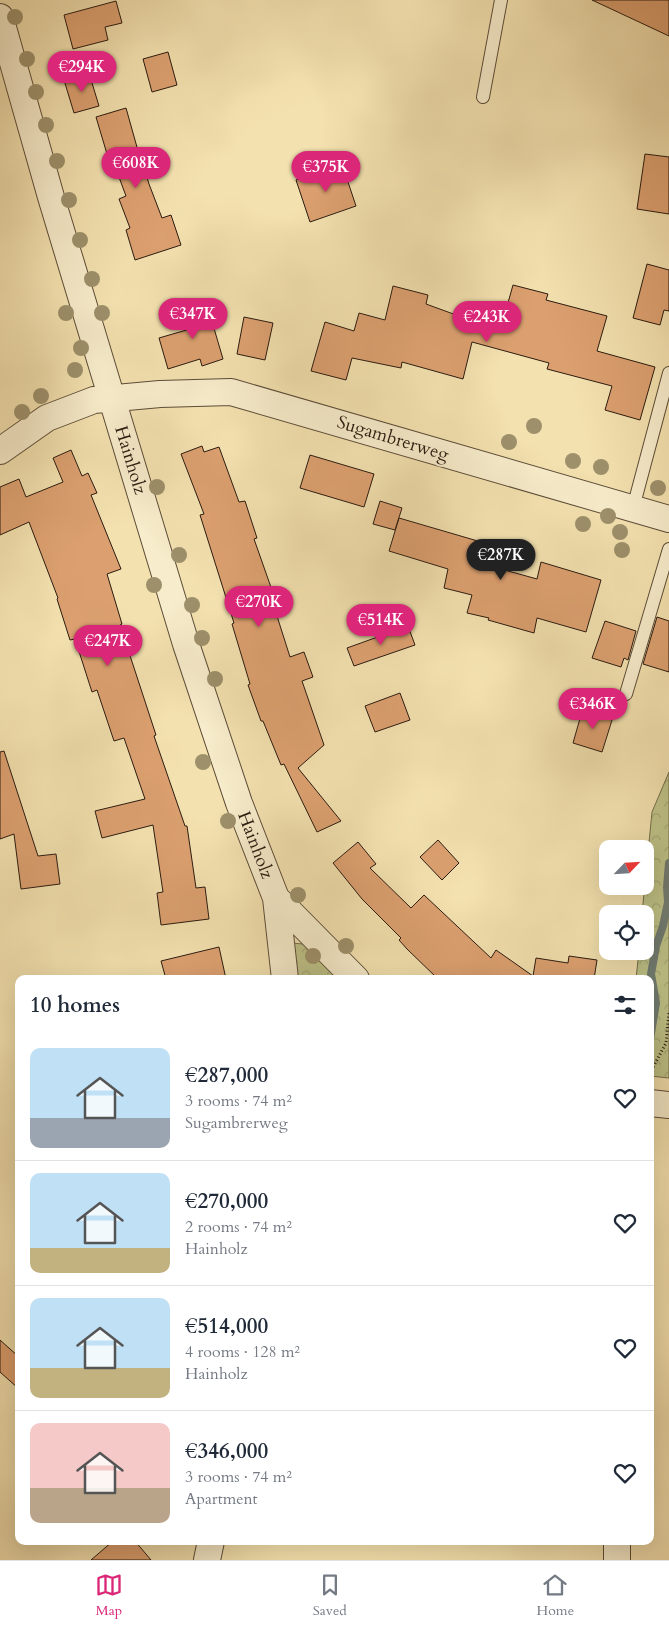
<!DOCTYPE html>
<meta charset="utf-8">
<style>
body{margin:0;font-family:Cardo,serif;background:#f2f2f3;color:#1f2937;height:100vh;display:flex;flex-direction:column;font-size:19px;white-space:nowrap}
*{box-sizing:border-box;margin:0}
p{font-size:16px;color:#747a83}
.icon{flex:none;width:28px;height:28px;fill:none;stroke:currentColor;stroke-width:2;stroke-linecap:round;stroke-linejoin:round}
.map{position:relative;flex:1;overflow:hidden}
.sheet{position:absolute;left:15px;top:975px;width:639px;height:570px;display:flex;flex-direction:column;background:#fff;border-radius:10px;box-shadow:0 5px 20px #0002}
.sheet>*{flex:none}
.needle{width:32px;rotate:65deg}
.fabs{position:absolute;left:599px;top:840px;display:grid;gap:10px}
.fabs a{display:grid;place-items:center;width:55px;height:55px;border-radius:10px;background:#fff;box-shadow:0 5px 20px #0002;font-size:25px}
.price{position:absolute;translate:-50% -42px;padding:0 11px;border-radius:18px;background:#db2777;color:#fff;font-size:16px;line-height:32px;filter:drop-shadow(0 1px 2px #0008)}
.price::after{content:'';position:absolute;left:50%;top:30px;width:15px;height:11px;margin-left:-8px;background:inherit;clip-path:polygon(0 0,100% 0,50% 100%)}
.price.active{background:#222;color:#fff}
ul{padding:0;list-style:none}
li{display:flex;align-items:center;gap:15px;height:125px;padding:0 15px}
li+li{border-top:1px solid #e0e1e3}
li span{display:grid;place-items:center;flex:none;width:140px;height:100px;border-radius:10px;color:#555}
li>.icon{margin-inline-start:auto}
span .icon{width:60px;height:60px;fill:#fffc;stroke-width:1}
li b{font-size:21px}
h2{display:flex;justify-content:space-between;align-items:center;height:60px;padding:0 15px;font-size:21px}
.tab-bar{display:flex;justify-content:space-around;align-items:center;height:70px;border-top:1px solid #e0e1e3;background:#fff;font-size:14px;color:#747a83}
.tab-bar a{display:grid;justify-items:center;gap:2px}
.tab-bar .active{color:#db2777}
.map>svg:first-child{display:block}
.park{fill:url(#park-crowns);stroke:#746e4c}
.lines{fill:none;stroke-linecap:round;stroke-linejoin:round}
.stream{stroke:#707c72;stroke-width:8}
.building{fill:#dca070;stroke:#2a1b10}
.lane-casing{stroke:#5c4c38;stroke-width:14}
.street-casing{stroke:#5c4c38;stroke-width:28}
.path{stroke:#2a1b10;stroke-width:3;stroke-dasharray:1 2.5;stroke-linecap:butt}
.lane{stroke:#f7eccb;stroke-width:12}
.street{stroke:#f7eccb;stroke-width:26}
.tree{fill:#9d906b}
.labels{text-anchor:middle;stroke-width:4;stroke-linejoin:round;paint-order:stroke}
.street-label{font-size:18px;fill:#2a1b10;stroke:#f7eccb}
</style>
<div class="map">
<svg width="669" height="1560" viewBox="0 0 669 1560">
<defs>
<pattern id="park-crowns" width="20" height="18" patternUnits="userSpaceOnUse" patternTransform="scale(1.25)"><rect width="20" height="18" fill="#bec288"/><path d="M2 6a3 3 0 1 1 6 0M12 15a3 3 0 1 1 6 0" fill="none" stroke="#a3a674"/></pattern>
</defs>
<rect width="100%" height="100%" fill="#f3e1af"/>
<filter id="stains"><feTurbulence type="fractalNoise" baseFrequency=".004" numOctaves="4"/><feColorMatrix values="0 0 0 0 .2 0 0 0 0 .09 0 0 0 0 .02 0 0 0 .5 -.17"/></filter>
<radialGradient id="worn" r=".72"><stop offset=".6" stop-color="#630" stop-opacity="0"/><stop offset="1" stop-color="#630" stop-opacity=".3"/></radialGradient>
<!-- park -->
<path class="park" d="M669,772V1078L650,1076V979H636L639,951H645V914H642L652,812Z
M292,943L303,944L338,979H292Z"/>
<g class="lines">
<!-- stream -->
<path class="stream" d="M650,1039L656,1003L651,974L656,946L663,926L668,902L667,887L669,863"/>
</g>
<!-- building -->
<path class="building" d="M592,0H669V36Z
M116,1L122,23L105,27L108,40L73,49L64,15Z
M168,52L177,85L152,92L143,59Z
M89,73L99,106L74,113L64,80Z
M126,108L142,165L143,164L149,184L162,218L171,215L181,245L135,260L126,230L130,228L119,199L126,196L110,153L107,154L96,117Z
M645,154L669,157V214L637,209Z
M342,164L356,206L310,222L296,180Z
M647,264L669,270V311L664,310L660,325L633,318Z
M513,285L548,294L546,300L607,316L597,351L655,367L640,420L605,410L612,386L547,369L549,363L472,342L463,379L402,362L401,368L352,358L346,380L311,371L325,322L354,331L359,313L385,320L393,286L428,295L426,304L500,331Z
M206,301L223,359L202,366L200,359L168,369L159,338L190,329L184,308Z
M244,317L273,323L265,360L237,354Z
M202,446L204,452L219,447L239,502L245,501L257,538L254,539L273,593L270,594L290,657L304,652L313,677L302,681L324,745L298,768L341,821L317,832L284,764L281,765L263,721H261L248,685L250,684L232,624L234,623L200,515L204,514L181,454Z
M71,450L82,476L88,473L97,493L91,495L121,569L107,574L122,624L120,625L156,735L154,736L185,826H187L196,888L205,887L209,919L161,925L157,893L163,892L153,825L102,838L95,811L145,799L124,738L114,741L97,690L92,692L75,639L70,640L57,599L58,598L29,522L0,535V487L19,479L26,497L63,482L53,458Z
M310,455L374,474L364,507L300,488Z
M380,501L402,508L395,530L373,524Z
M399,518L488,544L483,564L537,579L541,562L601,580L586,632L537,618L534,633L488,620L489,618L467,613L472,595L444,588L448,569L389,551Z
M657,617L669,621V672L643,664Z
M605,621L636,631L628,660L624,658L621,667L592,658Z
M408,626L415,645L354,666L347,648Z
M400,693L410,720L375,732L365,706Z
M583,708L613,717L602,752L573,743Z
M4,751L38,856L56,854L60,884L21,889L14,834L0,839V752Z
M438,840L459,863L442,880L420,857Z
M358,842L376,864L370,868L411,908L424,895L491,958L496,950L533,976L536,958L568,963L569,956L597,960L594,979H438L407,949L399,940L401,938L362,899L333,863Z
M219,947L226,979H166L161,961Z
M0,1340L19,1357V1389L0,1372Z
M113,1541H135L151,1560H91Z"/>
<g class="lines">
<defs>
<path id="lane" d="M483,97L501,0
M633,508L669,373
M626,694L669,549"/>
<path id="street" d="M0,17L51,197L186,644L239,803L276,898L356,979
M0,451L47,418L94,400L160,394L231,392L669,519
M276,898L285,979
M650,1103L669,1105
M207,1560L211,1541
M617,1560V1541"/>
</defs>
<!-- lane casing -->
<use href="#lane" class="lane-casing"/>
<!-- street casing -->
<use href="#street" class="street-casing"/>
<!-- path -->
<path class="path" d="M650,1073L666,1043L669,1013"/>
<!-- lane -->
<use href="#lane" class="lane"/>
<!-- street -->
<use href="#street" class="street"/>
</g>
<!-- trees -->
<g class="tree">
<circle cx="15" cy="17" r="8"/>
<circle cx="27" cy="59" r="8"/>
<circle cx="36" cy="92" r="8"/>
<circle cx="46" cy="125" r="8"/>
<circle cx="57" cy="161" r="8"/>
<circle cx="69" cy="200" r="8"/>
<circle cx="80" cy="240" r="8"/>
<circle cx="92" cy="279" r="8"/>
<circle cx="66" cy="313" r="8"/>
<circle cx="102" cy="313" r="8"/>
<circle cx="81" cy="348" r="8"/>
<circle cx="75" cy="370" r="8"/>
<circle cx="41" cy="396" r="8"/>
<circle cx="22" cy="412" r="8"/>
<circle cx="534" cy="426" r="8"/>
<circle cx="509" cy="442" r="8"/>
<circle cx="573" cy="461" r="8"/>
<circle cx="601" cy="467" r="8"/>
<circle cx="157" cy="487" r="8"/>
<circle cx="658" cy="488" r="8"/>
<circle cx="608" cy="516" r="8"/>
<circle cx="583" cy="524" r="8"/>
<circle cx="620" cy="532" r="8"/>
<circle cx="622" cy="550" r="8"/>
<circle cx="179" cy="555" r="8"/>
<circle cx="154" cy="585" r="8"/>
<circle cx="192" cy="605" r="8"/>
<circle cx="202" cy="638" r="8"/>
<circle cx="215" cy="679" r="8"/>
<circle cx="203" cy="762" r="8"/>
<circle cx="228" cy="821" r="8"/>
<circle cx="298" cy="895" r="8"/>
<circle cx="346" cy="946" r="8"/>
<circle cx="313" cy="956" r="8"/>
</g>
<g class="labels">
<!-- street labels -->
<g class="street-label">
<text transform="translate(393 438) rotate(17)" y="6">Sugambrerweg</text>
<text transform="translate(131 460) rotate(73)" y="6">Hainholz</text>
<text transform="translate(256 845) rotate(69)" y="6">Hainholz</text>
</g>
</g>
<rect width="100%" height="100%" filter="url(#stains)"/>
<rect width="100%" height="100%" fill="url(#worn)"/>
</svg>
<div class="fabs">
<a><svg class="needle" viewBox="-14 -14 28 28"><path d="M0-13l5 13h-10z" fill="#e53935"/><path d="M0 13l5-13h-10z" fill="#747a83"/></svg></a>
<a><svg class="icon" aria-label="locate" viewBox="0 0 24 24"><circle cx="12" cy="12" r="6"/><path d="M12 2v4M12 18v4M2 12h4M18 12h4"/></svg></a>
</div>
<b class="price" style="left:82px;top:93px">€294K</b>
<b class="price" style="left:136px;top:189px">€608K</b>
<b class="price" style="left:326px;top:193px">€375K</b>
<b class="price" style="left:193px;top:340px">€347K</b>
<b class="price" style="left:487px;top:343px">€243K</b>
<b class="price active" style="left:501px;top:581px">€287K</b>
<b class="price" style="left:259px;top:628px">€270K</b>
<b class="price" style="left:381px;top:646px">€514K</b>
<b class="price" style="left:108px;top:667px">€247K</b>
<b class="price" style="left:593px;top:730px">€346K</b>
<section class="sheet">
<h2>10 homes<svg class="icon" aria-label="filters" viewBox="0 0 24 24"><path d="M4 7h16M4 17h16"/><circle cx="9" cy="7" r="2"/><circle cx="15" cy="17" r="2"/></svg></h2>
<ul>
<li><span style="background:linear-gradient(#bfe0f5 70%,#9aa5b1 0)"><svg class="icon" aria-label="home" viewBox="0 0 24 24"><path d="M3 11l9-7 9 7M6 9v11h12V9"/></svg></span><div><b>€287,000</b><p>3 rooms · 74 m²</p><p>Sugambrerweg</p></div><svg class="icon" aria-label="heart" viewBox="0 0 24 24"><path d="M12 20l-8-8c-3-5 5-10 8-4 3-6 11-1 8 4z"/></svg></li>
<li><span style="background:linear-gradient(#bfe0f5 75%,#c2b280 0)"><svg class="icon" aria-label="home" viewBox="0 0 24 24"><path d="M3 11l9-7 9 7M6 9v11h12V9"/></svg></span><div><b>€270,000</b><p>2 rooms · 74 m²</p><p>Hainholz</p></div><svg class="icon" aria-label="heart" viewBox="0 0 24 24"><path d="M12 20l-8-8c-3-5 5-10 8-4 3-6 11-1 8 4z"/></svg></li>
<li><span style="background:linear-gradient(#bfe0f5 70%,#c2b280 0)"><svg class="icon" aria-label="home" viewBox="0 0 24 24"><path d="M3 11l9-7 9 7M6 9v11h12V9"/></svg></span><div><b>€514,000</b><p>4 rooms · 128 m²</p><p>Hainholz</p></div><svg class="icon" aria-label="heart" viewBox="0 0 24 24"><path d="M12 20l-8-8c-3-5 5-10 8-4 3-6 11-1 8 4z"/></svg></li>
<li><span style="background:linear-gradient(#f6c9c9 65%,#b9a48a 0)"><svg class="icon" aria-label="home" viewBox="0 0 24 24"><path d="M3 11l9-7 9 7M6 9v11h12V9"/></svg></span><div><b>€346,000</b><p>3 rooms · 74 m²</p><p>Apartment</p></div><svg class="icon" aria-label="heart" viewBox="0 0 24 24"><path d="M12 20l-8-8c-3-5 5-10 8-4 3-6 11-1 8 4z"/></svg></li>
</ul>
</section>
</div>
<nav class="tab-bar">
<a class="active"><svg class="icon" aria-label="map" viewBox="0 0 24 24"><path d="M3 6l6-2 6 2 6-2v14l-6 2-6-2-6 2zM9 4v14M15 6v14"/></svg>Map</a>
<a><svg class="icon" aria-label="saved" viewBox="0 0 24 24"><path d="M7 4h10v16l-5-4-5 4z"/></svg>Saved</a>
<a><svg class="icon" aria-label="home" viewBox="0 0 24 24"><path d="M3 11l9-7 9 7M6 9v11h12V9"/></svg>Home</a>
</nav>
